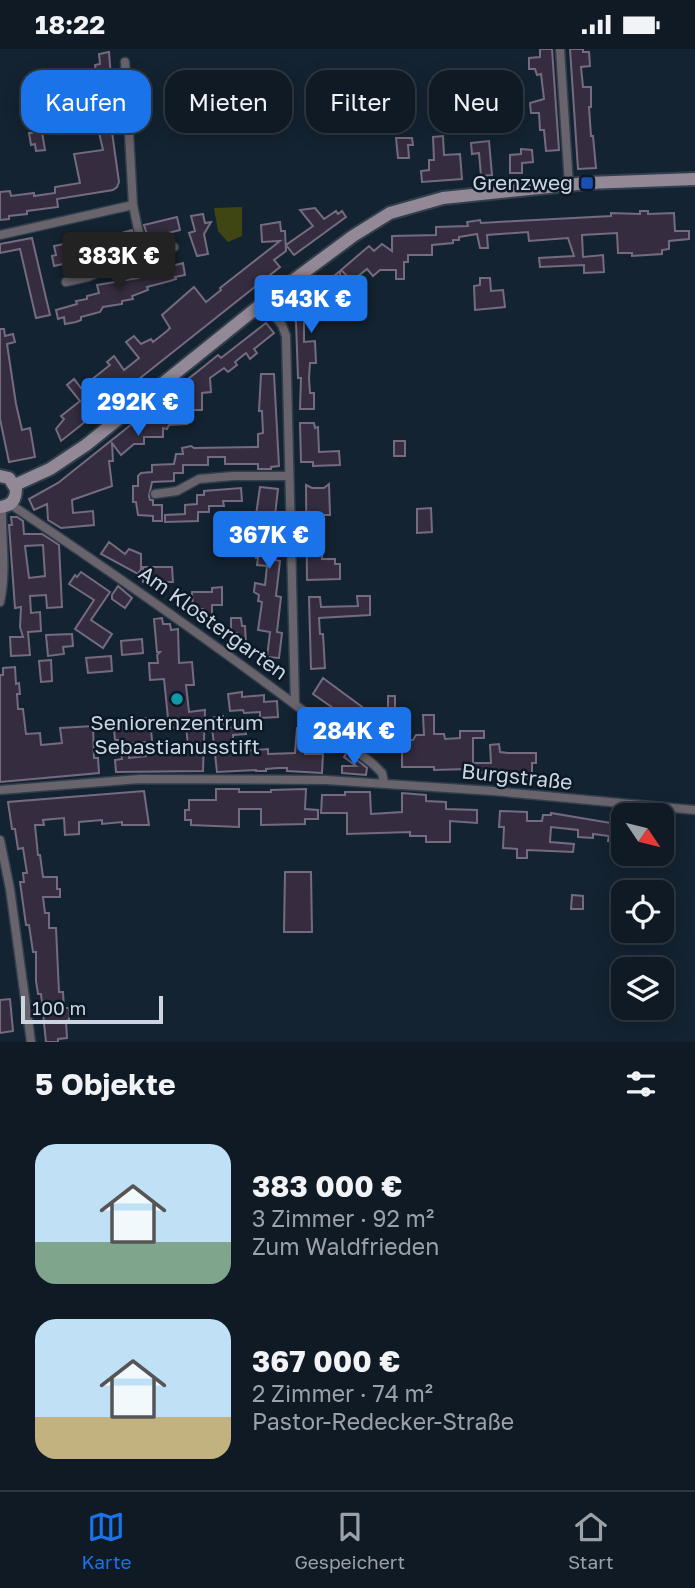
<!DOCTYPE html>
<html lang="de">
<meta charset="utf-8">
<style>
body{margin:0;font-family:"Golos Text",sans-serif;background:#1d2732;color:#f1f3f6;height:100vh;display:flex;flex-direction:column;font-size:26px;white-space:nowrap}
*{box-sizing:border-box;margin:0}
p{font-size:23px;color:#9ba1a7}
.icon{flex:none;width:38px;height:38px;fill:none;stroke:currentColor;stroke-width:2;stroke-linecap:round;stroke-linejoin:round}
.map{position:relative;height:993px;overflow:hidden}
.side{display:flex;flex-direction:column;background:#0f1a25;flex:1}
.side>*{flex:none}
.banner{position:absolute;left:21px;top:21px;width:654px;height:63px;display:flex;gap:14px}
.needle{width:46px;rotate:125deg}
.buttons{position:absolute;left:611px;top:754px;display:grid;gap:14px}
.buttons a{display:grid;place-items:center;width:63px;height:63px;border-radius:14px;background:#0f1a25;box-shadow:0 4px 18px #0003,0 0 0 2px #2f3842;font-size:35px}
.scale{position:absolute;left:21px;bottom:18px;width:142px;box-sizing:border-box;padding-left:7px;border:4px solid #ccd5df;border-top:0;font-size:19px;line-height:24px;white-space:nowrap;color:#ccd5df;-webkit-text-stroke:5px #0b1927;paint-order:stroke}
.price{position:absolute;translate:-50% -60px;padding:0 16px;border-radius:7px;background:#1a73e8;color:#fff;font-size:23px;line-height:46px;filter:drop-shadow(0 2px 4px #0008)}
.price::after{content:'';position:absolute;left:50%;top:42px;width:21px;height:16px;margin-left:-10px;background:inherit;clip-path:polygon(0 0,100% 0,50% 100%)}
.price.selected{background:#222;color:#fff}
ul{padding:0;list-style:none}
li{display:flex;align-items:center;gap:21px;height:175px;padding:0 35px}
li span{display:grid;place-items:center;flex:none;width:196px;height:140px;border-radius:21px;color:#555}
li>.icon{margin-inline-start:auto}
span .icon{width:84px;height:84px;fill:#fffc;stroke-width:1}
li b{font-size:30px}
h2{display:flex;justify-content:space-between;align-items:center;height:84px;padding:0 35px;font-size:30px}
.pill{padding:0 24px;border-radius:21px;background:#0f1a25;box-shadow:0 4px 18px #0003,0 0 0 2px #2f3842;font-size:24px;line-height:63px}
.pill.selected{background:#1a73e8;color:#fff}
.status{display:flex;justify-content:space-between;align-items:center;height:49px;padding:0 35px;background:#0f1a25;direction:ltr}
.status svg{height:19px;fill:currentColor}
.dock{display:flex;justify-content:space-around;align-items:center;height:98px;border-top:2px solid #2f3842;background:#0f1a25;font-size:19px;color:#9ba1a7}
.dock a{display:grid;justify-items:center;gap:4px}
.dock .selected{color:#1a73e8}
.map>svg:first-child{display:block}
.green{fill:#3f4614}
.building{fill:#352d3f;stroke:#746b80;stroke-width:2;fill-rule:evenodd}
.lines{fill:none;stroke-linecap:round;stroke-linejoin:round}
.street-casing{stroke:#313f4d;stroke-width:11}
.secondary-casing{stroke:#313f4d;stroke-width:16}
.street{stroke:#69636b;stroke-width:8}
.secondary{stroke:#938896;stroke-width:12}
.transit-dot{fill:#1a4fb4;stroke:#0b1927;stroke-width:2.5}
.culture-dot{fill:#0f9aa8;stroke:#0b1927;stroke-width:2.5}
.labels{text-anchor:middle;stroke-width:5;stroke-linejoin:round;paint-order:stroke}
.poi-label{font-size:21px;fill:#ccd5df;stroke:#0b1927;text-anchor:end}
.street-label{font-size:21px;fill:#ccd5df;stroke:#0b1927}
</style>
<div class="status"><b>18:22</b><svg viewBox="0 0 49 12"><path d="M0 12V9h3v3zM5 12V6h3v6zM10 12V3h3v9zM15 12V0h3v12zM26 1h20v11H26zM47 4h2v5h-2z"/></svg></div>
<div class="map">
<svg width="695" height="993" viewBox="0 0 695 993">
<rect width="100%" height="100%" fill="#142331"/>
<!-- green -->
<path class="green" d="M242,158V187L228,193L218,182L214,159Z"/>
<!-- building -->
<path class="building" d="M540,0H552L559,101L546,102L544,81H540L539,64H531L530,54L544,50L541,25L537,26L535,20H529V9L540,8Z
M570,0H583V3H589L590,17L581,18L583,38H591V58H589L591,87H593L596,119L578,120Z
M109,3L111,28H109L114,83H112L119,133L117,138L113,141L57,150L58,158L27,162V165L9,167V170L0,171V143L10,142L11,147L34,144V147L55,144V138L80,134L74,105L103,101L98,79L61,85L56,53L69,51L72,73L102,69L98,47H96L95,42L87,44L86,35L98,33L95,16L100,15L99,5Z
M43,35L46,57L38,58L45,101L36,102L35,95L31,96L29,84H32L28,56L37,54L35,36Z
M443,87L444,106L460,105L462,130L422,133L421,122L429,121V111H434L433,88Z
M396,89H412L413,96H408L409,109H398Z
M489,92L492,126L481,127L479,104L472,105L471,94Z
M521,100L532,101L533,113L522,114V124H510V106L521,105Z
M315,159L324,170L336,162L338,165L342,162L346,168L294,206L286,196L313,177L300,161Z
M640,162H648V165L674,164L675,182H689V190L669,192V200L662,201V205L632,207V204H618L617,184L582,186L583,208L603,206L604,223L584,224V216L540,218L539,209L574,207L568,189L529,192L528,183L487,186L488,199H480L477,185L459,188V191H453V194L432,196V206H408V213H404V230H396V221H380L373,227L367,220L352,232L341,221L369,197L374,202L382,195L392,202V187L436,186V178L468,177L467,173L480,171L481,174L516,172L611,167V164L640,165Z
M203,165L205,174L211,173L204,185L208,205L197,207L189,184L195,182L191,167Z
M177,168L180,181L168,184L169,188L149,192L144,176Z
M280,173L281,182H285L286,202L274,211L280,218L61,392L56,380L64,370L61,367L80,352L67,336L74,330L81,339L110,316L107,313L114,307L124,321L139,309L126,293L134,287L141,295L151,290L153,293L167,282L170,279L162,266L194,238L206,253L221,241L220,239L280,192L262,193L261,176Z
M132,181L134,197L121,200L118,185Z
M98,188L104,214L85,219L84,217L74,219L72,213L54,217L52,207L56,206L54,197Z
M32,189L50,266L36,269L20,200L0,204V195Z
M152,214L153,222L183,214L185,226L175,228L176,230L170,232L147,238L148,241L132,247L133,250L122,252V255L103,258L100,263L81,268V271L76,273L65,275L64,268L58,270L56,261L77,255L76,252L87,250V247L99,244L97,236L138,229L144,226L142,217Z
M340,222L341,247L332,254L310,250L317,260L304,269V293L315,292L316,314H310L309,329L310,344H314V360H300L301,329H298L296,273L288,264Z
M480,229H490L491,242L503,241L505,258L475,261L474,237L480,236Z
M266,274L274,284L254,300L257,304L250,310L246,304L235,313L237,316L228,323L224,319L210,329L211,343L202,344V361H187V375L169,376L167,380L163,379V388H144V395H134L121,406L112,394L113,412H109L112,437L72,451L73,464L93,462L94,476L61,479L48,471L47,455L34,461L29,450L58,434L167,347L170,351L183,342L179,337L197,323L218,306L221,309Z
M0,280H4L5,287L13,285L15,293L7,295L16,355L22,381L30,379L35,408L9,413L0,370Z
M261,325H274L279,417L271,418V420H258V415H225V408H208V416H183V424H174V432L152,433L149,447L150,451H153V456H162V472H153V467L138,466L136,453H133V437H138V427L141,424L152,423V416L174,415L176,405H183L182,399L191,397L194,399L258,398V385L263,384L262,362H259Z
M300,374H314L315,379L318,378L319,403L339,402L340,416L313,417V413H301Z
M394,392H405V407H394Z
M329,435L330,466H323L322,510H335V515H340V530L307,531L306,436L312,439H324Z
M260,438L278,440L274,475L279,476L275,511L280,512L276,547L281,548L277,583L282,584L279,609L267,608L270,583L258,581L262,553L258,552L259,546L254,543L255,534L265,536L267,517L257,516L258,509H256L257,499H264L267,475L255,473Z
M241,439L242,452H223L224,457H209V463H198V472L165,473V466L185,465V456L197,455V446H204V442Z
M431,459L432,483L417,484V460Z
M11,468H17L23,472L24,485H42L59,496L62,558L47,559L46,546L30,547L31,564L40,563L41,582L28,583L30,606L11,607L10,588H23L20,578L21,558L15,559L9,476H12ZM43,496L45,527L29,529L25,497Z
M109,493L125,505L129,500L141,505V520L138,525L101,505Z
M143,518H172L173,533H143Z
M81,523L110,543L91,571L112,585L103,599L75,580L94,551L69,535L75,526L77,528Z
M118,537L132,549L125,559L112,550V546Z
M222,538V556H212V575H204L203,560H193L192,543H212V539Z
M357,547H370V566L319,569L320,585H323L325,619L311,620L309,548H320L321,558L358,557Z
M162,569L163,575H170L171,581L178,580L179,614L192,613L194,636H186L189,663L205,661L203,722L116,723L115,711L122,710L120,691H115L114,680H118L117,673L120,671L150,669L153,703L183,701L188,696L186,678L169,679L164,630L150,631L149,614H158L157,606L160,603H157L154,570ZM145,693L146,707L129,709L128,695Z
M231,569H241L242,577H245L246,596H237V584L231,585Z
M72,585L73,597L63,598L64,605L48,607L46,586Z
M142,590L143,604L122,606L121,592Z
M111,607L112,622L88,624L86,609Z
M51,611L52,632L41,633L39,612Z
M15,618L16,635L19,634L20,645H17L18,660H23L26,685L40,684L41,696L62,694L60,679L93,677L94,709H98L99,724L0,733V626H3V619Z
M323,629L373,666L366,674L389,691L381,701L344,671L346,668L313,645Z
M242,643V648L264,646V653L277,652L278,668L260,669V663L244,664L243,661L230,662L228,645Z
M388,647H395V669H388Z
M423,666H434V685H444L445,690L460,689V682H484V689H473V714H491L490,696L499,695L500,703L508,704H536V714H532V729H508V723L468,724V720L434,721V718H402V702H397V691H413L416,686H424Z
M223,667L224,679L245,677L246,685L233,686L234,703L268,700V705L295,704L297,679L306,680L305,705H323L322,724L287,722V719H278L266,720V722H256V721L217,723L211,669Z
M347,703L367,719L366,726L342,724V717H356L344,708Z
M216,740H239V743H271V741L306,740L305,760L318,761V770H305V775L261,776V760H239V778L191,776V771H185V761H189V751H216Z
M144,742L149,776H122V773L102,775V771L79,773V785L65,786L64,769L43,771L44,776H35L38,806H40L43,828H57V840H60V848H43L45,864H49V879H56L59,943H63L64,959H69V971L66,972L67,989L58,990V993H46L41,945H38L36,932V903H33L29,876H26L20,833H24L23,824H27L23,799L18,800L15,780H12L8,753Z
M345,743H370L371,765L402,763V744L426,746V752L446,753V760L477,761V774L450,772V793H426V787H410V783L347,785V764H321L322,746H345Z
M500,762L527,763V772H542L543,766H551V764L623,776V793L608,792L609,787L593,785V789L578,788V781L551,778L550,793L574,795L573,803L527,801V809H517V800L503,799L504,778H499Z
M285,823H311L312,883H284Z
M572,846L583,847V860H571Z
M10,950L13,982L0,984V951Z"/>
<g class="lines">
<defs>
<path id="street" d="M560,0L569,136
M125,13L133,156L143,204
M0,186L133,156
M66,233L88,228L143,204L174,198
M264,253L282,276L286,287L295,655
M155,445L177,442L199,430L233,427H289
M10,455C134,538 255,623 373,715L382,724L384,733
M0,553C7,521 1,491 2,458
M0,741L140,730L326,731L493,742L695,761
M0,791L10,840L31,993"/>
<path id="secondary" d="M0,427L9,429L16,440C16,451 11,457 0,458
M15,436L50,420L86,396L264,253L353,187L390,164L443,149L587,134L695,130"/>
</defs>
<!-- street casing -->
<use href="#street" class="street-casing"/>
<!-- secondary casing -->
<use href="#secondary" class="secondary-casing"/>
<!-- street -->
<use href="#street" class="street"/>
<!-- secondary -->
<use href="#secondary" class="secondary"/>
</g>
<!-- markers -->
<rect class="transit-dot" x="580" y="127" width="14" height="14" rx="3.5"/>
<circle class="culture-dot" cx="177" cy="650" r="7"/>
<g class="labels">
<!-- poi labels -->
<g class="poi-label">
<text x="573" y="141">Grenzweg</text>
<text x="177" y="681" text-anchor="middle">Seniorenzentrum<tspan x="177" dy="24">Sebastianusstift</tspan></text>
</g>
<!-- street labels -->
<g class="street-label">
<text transform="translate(213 574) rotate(36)" y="7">Am Klostergarten</text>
<text transform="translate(517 728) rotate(6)" y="7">Burgstraße</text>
</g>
</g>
</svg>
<div class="buttons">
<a><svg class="needle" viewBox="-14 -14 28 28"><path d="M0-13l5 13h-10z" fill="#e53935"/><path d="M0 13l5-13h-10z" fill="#9ba1a7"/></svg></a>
<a><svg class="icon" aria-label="locate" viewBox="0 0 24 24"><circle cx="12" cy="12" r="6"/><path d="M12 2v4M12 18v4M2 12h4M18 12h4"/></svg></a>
<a><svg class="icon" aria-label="layers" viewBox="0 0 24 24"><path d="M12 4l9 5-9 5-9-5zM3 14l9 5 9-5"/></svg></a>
</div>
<div class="scale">100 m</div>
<b class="price selected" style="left:119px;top:243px">383K €</b>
<b class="price" style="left:311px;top:286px">543K €</b>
<b class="price" style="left:138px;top:389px">292K €</b>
<b class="price" style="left:269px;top:522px">367K €</b>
<b class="price" style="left:354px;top:718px">284K €</b>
<div class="banner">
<a class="pill selected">Kaufen</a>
<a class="pill">Mieten</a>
<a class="pill">Filter</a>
<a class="pill">Neu</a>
</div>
</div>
<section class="side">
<h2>5 Objekte<svg class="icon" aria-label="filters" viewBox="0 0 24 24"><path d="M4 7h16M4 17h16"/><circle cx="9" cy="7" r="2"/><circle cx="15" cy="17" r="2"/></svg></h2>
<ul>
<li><span style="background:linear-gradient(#bfe0f5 70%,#7fa58c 0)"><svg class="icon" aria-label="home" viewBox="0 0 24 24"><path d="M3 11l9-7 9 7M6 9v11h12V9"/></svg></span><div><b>383 000 €</b><p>3 Zimmer · 92 m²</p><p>Zum Waldfrieden</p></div></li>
<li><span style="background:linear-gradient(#bfe0f5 70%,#c2b280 0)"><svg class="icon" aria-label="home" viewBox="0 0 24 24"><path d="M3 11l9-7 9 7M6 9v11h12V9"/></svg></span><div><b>367 000 €</b><p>2 Zimmer · 74 m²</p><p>Pastor-Redecker-Straße</p></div></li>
</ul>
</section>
<nav class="dock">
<a class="selected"><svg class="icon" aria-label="map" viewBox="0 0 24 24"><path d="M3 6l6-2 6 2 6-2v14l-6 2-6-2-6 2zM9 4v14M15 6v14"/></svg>Karte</a>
<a><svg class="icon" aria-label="saved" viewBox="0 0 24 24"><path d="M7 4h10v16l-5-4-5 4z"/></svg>Gespeichert</a>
<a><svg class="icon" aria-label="home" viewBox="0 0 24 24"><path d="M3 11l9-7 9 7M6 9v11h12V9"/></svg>Start</a>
</nav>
